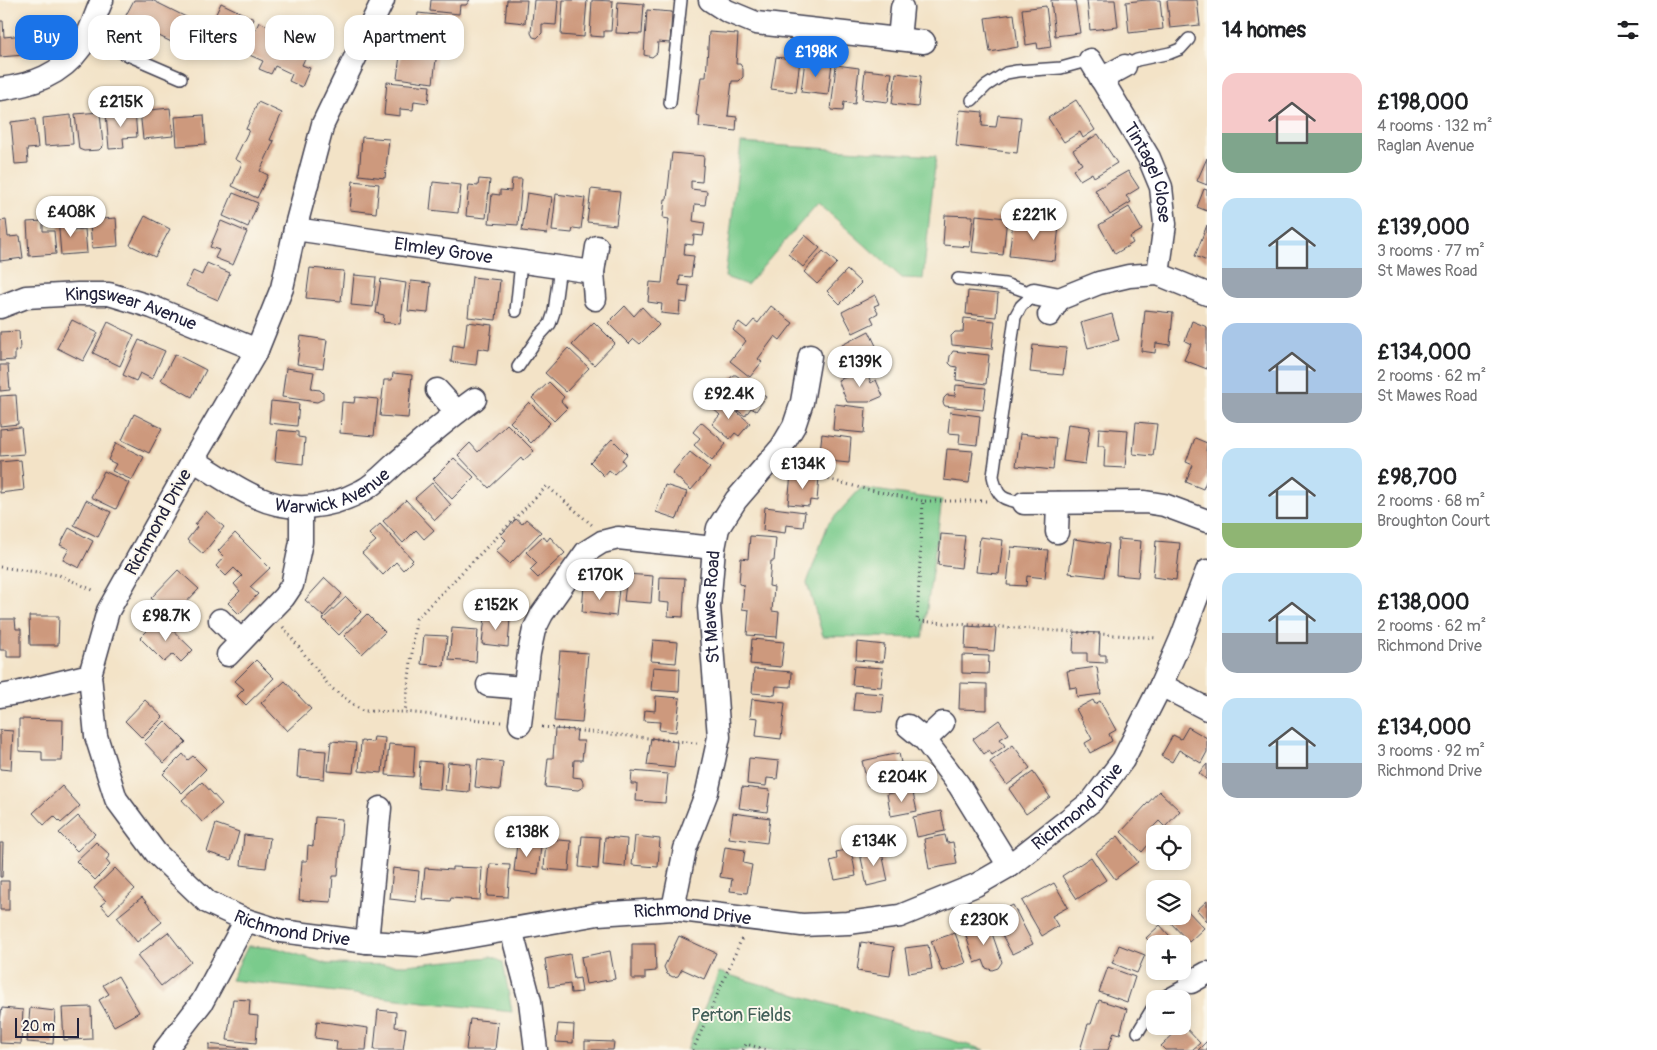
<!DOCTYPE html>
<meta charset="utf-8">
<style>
body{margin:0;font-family:Pangolin,sans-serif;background:#f6f6f6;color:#202124;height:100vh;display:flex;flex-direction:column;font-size:19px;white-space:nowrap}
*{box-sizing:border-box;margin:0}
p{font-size:16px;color:#757577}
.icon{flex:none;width:28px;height:28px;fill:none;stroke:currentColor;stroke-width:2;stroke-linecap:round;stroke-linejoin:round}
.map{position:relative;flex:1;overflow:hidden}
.sheet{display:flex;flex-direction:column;background:#fff;width:450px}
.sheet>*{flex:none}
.banner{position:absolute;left:15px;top:15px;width:475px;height:45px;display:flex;gap:10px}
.tools{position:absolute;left:1146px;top:825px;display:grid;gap:10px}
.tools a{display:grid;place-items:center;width:45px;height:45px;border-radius:10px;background:#fff;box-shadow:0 2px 8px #0003;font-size:25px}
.scale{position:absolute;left:15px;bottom:12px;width:64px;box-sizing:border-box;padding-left:5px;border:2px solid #22223b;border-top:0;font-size:14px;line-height:18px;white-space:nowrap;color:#22223b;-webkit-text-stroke:4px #fbf7ec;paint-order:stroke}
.price{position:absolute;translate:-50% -42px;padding:0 11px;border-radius:18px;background:#fff;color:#222;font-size:16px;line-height:32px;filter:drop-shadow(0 1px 2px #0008)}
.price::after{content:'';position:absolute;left:50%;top:30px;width:15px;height:11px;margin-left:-8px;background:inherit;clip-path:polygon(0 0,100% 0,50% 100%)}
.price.on{background:#1a73e8;color:#fff}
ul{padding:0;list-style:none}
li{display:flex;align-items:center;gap:15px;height:125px;padding:0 15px}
li span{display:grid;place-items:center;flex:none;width:140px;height:100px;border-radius:15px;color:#555}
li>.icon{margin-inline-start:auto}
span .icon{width:60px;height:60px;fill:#fffc;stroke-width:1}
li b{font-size:21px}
h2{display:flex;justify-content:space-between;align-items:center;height:60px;padding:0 15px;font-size:21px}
.pill{padding:0 18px;border-radius:15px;background:#fff;box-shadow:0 2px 8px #0003;font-size:18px;line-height:45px}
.pill.on{background:#1a73e8;color:#fff}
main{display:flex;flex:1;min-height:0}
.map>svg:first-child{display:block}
.green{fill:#7acb8c;stroke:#4e7664}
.building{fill:#cd997d}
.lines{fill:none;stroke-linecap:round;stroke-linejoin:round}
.lane-casing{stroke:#413f50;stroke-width:14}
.street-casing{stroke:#413f50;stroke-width:25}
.path{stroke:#413f50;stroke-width:3;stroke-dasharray:1 4;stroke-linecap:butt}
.lane{stroke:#fff;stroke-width:11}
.street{stroke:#fff;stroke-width:22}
.labels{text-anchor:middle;stroke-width:4;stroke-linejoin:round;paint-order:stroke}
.street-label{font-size:18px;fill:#22223b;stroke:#fbf7ec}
.park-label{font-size:18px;fill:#415d57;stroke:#fbf7ec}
</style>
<main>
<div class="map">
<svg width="1207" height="1050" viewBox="0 0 1207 1050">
<rect width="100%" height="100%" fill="#fbf7ec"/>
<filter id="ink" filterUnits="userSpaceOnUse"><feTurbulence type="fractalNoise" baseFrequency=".02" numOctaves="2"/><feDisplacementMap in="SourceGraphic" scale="10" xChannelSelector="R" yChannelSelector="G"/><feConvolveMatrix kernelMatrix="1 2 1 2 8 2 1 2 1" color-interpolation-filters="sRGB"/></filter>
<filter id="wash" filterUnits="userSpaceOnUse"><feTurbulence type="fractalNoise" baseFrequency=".0096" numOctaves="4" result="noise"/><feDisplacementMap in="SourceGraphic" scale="20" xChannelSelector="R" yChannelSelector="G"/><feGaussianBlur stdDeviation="1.12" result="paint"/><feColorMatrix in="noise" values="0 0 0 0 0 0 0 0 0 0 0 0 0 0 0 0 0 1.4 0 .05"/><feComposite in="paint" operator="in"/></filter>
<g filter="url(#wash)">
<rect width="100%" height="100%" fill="#f3e3c7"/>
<!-- green -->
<path class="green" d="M741,143L936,156L923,279L902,278L818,203L747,285L725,277Z
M861,488L942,500L923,638L823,636L807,583L828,524Z
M248,946L277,948L327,964L406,965L491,957L503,962L512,1012L231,980Z
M719,972L985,1050H687Z"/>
<g id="blocks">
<!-- building -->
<path class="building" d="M134,0H152L204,26L192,52L124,19Z
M431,0H470L466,5H460L459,14L430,11Z
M507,0H527L525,23L505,21Z
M534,0H558L556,25L542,24V33L537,38L533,37L531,33Z
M563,0H587L584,37L561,35Z
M592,0L613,1L611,31H604V37L590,36Z
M1051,0H1075L1080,33L1055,36Z
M1087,0H1115L1118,27L1090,30Z
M1147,0H1160L1163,29L1129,33L1126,2Z
M1167,0H1197L1200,25L1170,28Z
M618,2L644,4L642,34L616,33Z
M221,3L254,19L236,58L203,42Z
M1046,6L1051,47L1038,49L1037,43L1026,45L1022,9Z
M647,10L672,12L670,43L658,42L657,53L652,57L644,55Z
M418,13L446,16L443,47L415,44Z
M1014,14L1018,47L990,52L985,18Z
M0,21H3L4,37L34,34L36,54L0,57Z
M259,22L311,45L302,65L310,68L302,87L289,81L292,74L275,66L271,74L259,69L263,61L245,53Z
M709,32L738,34L736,64H740L743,69V77L739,81H732L728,116L737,117L736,131L699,127L700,116L696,115L701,77H706Z
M401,48L437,52L433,83L397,78Z
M776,57L800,60L796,92L771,89Z
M805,60L832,63L828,95L801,92Z
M836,65L859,68L855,104L844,102L843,111L831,110Z
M865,70L892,73L888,102L862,99Z
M896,73L921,76L918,107L892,104Z
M387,82L430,86L428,103L414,101L413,110L400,109V116L384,114Z
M1076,100L1095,130L1083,138L1080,132L1064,142L1048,118Z
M258,102L282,113L270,140L274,141L260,171L268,175L257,198L232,186L242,163L235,159L249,130L246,129Z
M170,108L173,136L143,139L140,111Z
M135,110L137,137L123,138L124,148L109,149L106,113Z
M960,110L983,112L982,126L996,127L998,115L1021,117L1017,153L956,146Z
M100,112L103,146L99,150L84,151L79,149L75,114Z
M71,115L73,144L45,146L43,118Z
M204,115L206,144L177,146L175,117Z
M35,119L38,148L27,149L28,163L15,164L11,122Z
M1098,134L1117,163L1094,177L1092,173L1080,180L1073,170L1082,164L1073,150Z
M362,137L389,139L385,178L359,175Z
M672,153L704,156L702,182L691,181V189L707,191L705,205L695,204L693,221L705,223L703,236L694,235L693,245L685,244L684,255L694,256L691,277L680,276L679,285L689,286L687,303L680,302L679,315L661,313L662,304L648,302L650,282L662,283L669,219L663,218L665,199H667Z
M1207,158V185L1197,181Z
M1128,171L1139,188L1126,196L1131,202L1110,215L1095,190Z
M479,179L490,180L486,218L466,216L469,185L478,186Z
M512,179H522L518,225L489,223L492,194L500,195V190L511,191Z
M353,181L379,184L376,213L350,210Z
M433,182L461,185L458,213L430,210Z
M591,189L620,192L616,225L587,222Z
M1204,189L1207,190V211L1197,207Z
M233,193L258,203L248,227L223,216Z
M527,193L552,197L547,234L522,231Z
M556,194L585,198L581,229L573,228L572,233L552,231Z
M92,207H97L101,210L102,219L116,218L118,246L92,248L89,211Z
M1129,207L1142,230L1130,237L1133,243L1115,254L1099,225Z
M945,215L973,216L970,247L943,245Z
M976,215L1007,218L1003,255L972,252Z
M145,216L170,229L155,257L130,245Z
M73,217L74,230L85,229L87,253L61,255L58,218Z
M6,220L8,237L20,236L23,258L0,261V221Z
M43,221V231H54L56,254L29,256L27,222Z
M221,221L247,232L233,265L215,258L219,250L210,247Z
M1013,221L1059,226L1055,261L1009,256Z
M1207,225V261L1195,256Z
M805,235L820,248L803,267L788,254Z
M823,251L837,263L817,284L804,272Z
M207,263L230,273L218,300L186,286L193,271L202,275Z
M310,268L344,271L341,301L306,298Z
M847,270L861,283L840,304L827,291Z
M354,275L376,277L373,307L351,305Z
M472,277L500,280L496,320L468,317Z
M381,279L406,283L400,324L383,322L384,315L376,313Z
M411,281L431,283L428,313L408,311Z
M968,291L998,294L996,317L966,314Z
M875,295L879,304L874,306L878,313L871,317L874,323L853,333L842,312Z
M625,306L634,316L642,307L659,325L640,344L634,339L629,344L608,323Z
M771,306L793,323L780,340L775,336L758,359L762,362L750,377L730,361L746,341L733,330L739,322L747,328L754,320L758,323Z
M1145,310L1173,313L1170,345L1156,343L1155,353L1141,351Z
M1112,314L1119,340L1088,348L1081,323Z
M964,318L995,321L992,349L952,345L951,336L955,332H963Z
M72,320L98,333L83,361L57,348Z
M1192,321L1207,327V369L1184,360L1191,344L1185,341Z
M108,322L134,335L120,366L93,353Z
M467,322L492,325L489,350L478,348L476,365L451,362L453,345L464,347Z
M594,322L615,343L594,365L572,345Z
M19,331L20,350L15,351V360L0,361V332Z
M869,331L877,348L872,351L874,356L853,367L842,345Z
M301,336L327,340L323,368L297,364Z
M139,340L165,351L152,379L140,373L136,381L123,375Z
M1033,345L1066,348L1063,375L1030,372Z
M568,348L589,368L566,392L545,373Z
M953,351L989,355L986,384L956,380L957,367L952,366L949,363L950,356Z
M175,354L206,370L192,397L161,380Z
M0,365H8L10,390L0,391Z
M286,368L314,372L311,389L320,390L323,393V399L317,402L282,397Z
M866,370L871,383L876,380L883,396L869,402H847L838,380Z
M393,373L412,375L408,418L380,416L384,380H392Z
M733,375H736L766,397L756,411L751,408L745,416L726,402L736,389L730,384L729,380Z
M549,382L564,397L561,401L567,408L554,421L532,398Z
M956,385L986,388L983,410L945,406L943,403L944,398L947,395L955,396Z
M16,395L18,424L0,426V396Z
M355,397L378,399L374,436L340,433L342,402L354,403Z
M719,397L750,423L739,436L735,433L730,439L712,424L720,415L711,407Z
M271,401L299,404L297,426L269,423Z
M529,402L550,423L531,443L510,422Z
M835,404L866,408L864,433L833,430Z
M950,412L980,416L977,445L959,443L960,434L948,433Z
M134,414L162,428L149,453L122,440Z
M701,422L726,444L712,461L694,445L700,438L693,432Z
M1136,422L1157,424L1153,456L1133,454Z
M507,424L534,451L523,461L521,458L489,488L458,455L470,443L478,452Z
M1068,424L1090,427L1085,464L1063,461Z
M21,427L24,454L0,456V429Z
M1099,428L1128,430L1125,468L1104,467L1105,446H1098Z
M278,430L298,432V437L305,438L303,464L275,461Z
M822,434L851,438L849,463L819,460Z
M1020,434L1056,438L1053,470L1016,466Z
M1195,438L1207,443L1206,451L1207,452V479L1203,489L1186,482L1193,465L1186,462Z
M612,439L627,454L622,460L625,464L614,474L609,470L604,476L590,462Z
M116,443L144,457L132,480L112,471L116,464L108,460Z
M947,449L973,451L969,483L944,480Z
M690,452L710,468L691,490L672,473Z
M454,458L474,477L452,499L433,479Z
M21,460L24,490L0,493V462Z
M104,471L129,483L116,509L91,497Z
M791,474L819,477L817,501L810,500L809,506L788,504Z
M432,483L451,505L435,520L415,498Z
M665,485L687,492L677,519L656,512Z
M86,500L111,512L98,537L74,525Z
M406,500L434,530L424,539L416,530L403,543L383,521Z
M765,507L805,512L803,527L786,525L785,533L763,530Z
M206,511L224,527L203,554L187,540L197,527L195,525Z
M516,519L522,524L526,519L541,532L510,564L496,551L506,540L501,535Z
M380,524L413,560L403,570L396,562L383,575L362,553L376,541L369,534Z
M69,528L93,541L79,568L63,560L69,549L60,545Z
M235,533L270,568L250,587L258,594L239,614L228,603L240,591L234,584L242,576L234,568L226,576L216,566L224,557L218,551Z
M941,534L965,536L961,568L938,565Z
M543,536L547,541L550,537L565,553L538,578L530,570L537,563L526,552Z
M750,536L776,538L774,561H771L769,586L774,587L772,611L779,612L777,637L747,635L749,610L742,609L744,585L739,584L741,558L748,559Z
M980,537L1003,540L999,574L976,572Z
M1074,539L1109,544L1104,577L1069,573Z
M1118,539L1141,541L1138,577L1116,575Z
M1156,541L1180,543L1176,580L1153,577Z
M1011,547L1048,550L1045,578L1027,576L1026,586L1007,585Z
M178,570L199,589L172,617L151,598Z
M627,574L653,576L651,603L624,601Z
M660,577L685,578L683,617L668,616L669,603L659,602Z
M325,578L342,594L323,616L305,600Z
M584,586L619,589L616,616L582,612Z
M346,597L361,612L339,635L323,619Z
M367,614L385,632L362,654L344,636Z
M29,616H59L58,645H30Z
M485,616L510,618L508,647L482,644Z
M160,618L193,650L181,662L173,654L164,662L140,638Z
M0,619H15L16,629H21V657H7V650H0Z
M966,626L996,628L994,651L965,649Z
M452,628L478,630L476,662L449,660Z
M1074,632L1100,633L1099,655H1106V663L1087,662V653H1073Z
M424,635L447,636L444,666L421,664Z
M752,639L784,642L781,667L750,664Z
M653,640L678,642L676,663L651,661Z
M857,642L885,645L883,662L856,660Z
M560,651L588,653L582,723L554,721Z
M962,655L989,656L988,674L962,673Z
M256,660L274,678L246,705L237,696L244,689L235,681Z
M854,666L883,668L881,687L852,685Z
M653,667L680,669L679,692L651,690Z
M1097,667L1101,694L1077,697L1076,687L1070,688L1067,671Z
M754,669L792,672L791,687L776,686L775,695L752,693Z
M285,681L311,709L287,731L261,703Z
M960,683L987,684V710L959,709Z
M855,692L884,694L882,712L853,710Z
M656,696L680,698L676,732L659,730L660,722L644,721L645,710L655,711Z
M752,699L785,703L781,739L756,736L758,718L750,717Z
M145,700L163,717L142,738L125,721Z
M1093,700L1095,704L1100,701L1116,730L1109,734L1112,741L1090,753L1085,743L1092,739L1076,709Z
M19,719L63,720L62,761H42V752L19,751Z
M999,720L1009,734L1000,739L1005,746L992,755L989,750L984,754L973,739Z
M165,721L186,742L164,763L144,742Z
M1188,727L1207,738V752L1201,763L1179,750L1172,762L1161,756L1173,735L1181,739Z
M555,729L577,730L576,741H584L582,760H574L573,777L581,778L583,782V787L578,790L545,787L548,758H553Z
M0,730L13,731L11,770L0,769Z
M374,737L385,738L382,773L359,771L361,741L373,742Z
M651,738L677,742L674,768L647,765Z
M331,741L356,743L353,773L328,771Z
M389,744L415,746L413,777L386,775Z
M1013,745L1030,768L1007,785L990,762Z
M299,749L326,751L324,779L297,777Z
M899,753L904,778L868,786L862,761Z
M183,754L188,760L193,756L206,769L182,793L163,774Z
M749,758L779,761L777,779L767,778L766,786L747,784Z
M478,759L503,762L500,790L475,787Z
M420,761L442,763L440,790L418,788Z
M448,762L471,764L469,792L445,790Z
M1207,764V780L1199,773Z
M632,771L668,774L665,803L636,801L637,784H631Z
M1033,772L1050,797L1026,814L1009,789Z
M202,782L222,804L202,822L182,800Z
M62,786L80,806L61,823L54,816L44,825L33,813Z
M742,787L770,790L767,812L739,808Z
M912,789L917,811L891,816L887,794Z
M1159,791L1180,811L1165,827L1159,821L1151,829L1157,834H1155V837L1142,852L1121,832Z
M941,811L945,831L917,837L913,817Z
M733,813L770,818L767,843L729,838Z
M78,816L95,834L77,851L59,833Z
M315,817L342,819L338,876H333L331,902L299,900L302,861H307L308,845L313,846Z
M216,824L239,832L231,860L207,852Z
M244,835L270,838L266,868L241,865Z
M945,835L947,843L953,842L957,864L929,869L924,839Z
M582,836L600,837L598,869L579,867Z
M635,836L660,839L658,867L632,865Z
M1118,836L1138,862L1115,879L1096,853Z
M605,837L627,839L625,867L603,865Z
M546,839L571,841L569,871L544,869Z
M96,842L110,855L106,860L110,865L95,880L76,861Z
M0,843H3L2,877H0Z
M517,843L541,846L538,874L514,871Z
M725,847L745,850L743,863L752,865L747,893L730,891L732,879L720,877Z
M881,848L888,881L867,886L860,853Z
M851,849L856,876L835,880L830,861L837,859L836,852Z
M1091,857L1106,880L1077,899L1062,876Z
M490,864L510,865L508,897L487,896Z
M452,867L482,868L480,900L451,898L450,901L422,899L425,868L452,870Z
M115,868L135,889L109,914L101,905L106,901L94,888Z
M393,868L419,871L416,902L390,899Z
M0,881H9V910H0Z
M1054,883L1068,907L1052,916L1058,926L1042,936L1022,901Z
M142,897L162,922L137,942L117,917Z
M1207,901V921L1197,910Z
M1013,905L1033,944L1012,954L992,916Z
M1184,907L1204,928L1189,942L1169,921L1174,916H1182V909Z
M988,922L1002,962L998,968L992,970L986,968L983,960L975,963L964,930Z
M1160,925L1177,944H1155V947L1146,938Z
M168,932L191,962L161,986L137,956Z
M955,933L966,963L942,971L931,941Z
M679,936L716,953L704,979L682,969L678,976L673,977L667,974L664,967Z
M861,942L894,947L890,976L857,971Z
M632,944H655L656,971L645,972V979H632Z
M928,945L932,969L909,973L905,948Z
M1119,945L1145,955L1137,973L1112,963Z
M610,951L615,979L586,984L581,957Z
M570,954L574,979L580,978L582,992L571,993L570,984L549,987L545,959Z
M1108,967L1135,977L1127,1002L1099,992Z
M118,976L139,1012L114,1026L99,1000L109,994L103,985Z
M233,999L250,1000L249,1015L258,1016L256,1043L227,1040Z
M1099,1000L1127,1009L1120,1034L1114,1032L1108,1050H1080L1088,1024H1091Z
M91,1007L92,1039L64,1040L62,1008Z
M2,1008L23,1010L21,1044L0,1043V1020Z
M30,1008L55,1011L53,1044L27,1042Z
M378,1010L396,1012L395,1027L406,1028L403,1050H374Z
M470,1019L498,1022L495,1050H466Z
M317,1021L368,1028L366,1050H336L337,1041L315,1038Z
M558,1024L574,1025L573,1043L556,1042Z
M1182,1024L1200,1043L1192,1050H1165L1161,1046L1182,1026Z
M585,1041L614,1042L613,1050H585Z
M1207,1041V1050H1198Z
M209,1044L248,1049V1050H209Z"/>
</g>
</g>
<g filter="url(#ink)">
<use href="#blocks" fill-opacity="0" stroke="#413f50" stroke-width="1"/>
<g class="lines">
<defs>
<path id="lane" d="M86,37L181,78
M1125,66L1137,60L1170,53L1180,49L1189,39
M972,100L986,86L1006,73L1017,71L1061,68L1090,60
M670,103L681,0
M958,279L1005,284L1034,294
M516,311L521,262
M518,367L539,336L550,324L554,312L560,267
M1024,503C1003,500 997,498 993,476L1015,317L1021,306L1034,294
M1160,999L1191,982
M1138,1032L1155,1004"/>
<g id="street">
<path id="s1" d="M383,0L323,124L295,229L282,288L257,350L193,460L108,611L90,675L96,736L116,799L156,853L207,902L246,920L281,931L367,942L421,945L598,914L673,909L802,925L848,923L900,916L976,885L1009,866L1092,801L1123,760L1161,685L1181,639L1207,571"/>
<path d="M710,0L727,11L756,23L924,42"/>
<path d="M899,39L902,8"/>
<path id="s2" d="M1090,60L1149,158L1161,187L1165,224L1158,274"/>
<path d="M1101,79L1125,66"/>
<path d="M0,89C32,85 61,75 81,47C89,36 96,13 102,0"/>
<path id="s3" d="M295,229L593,272"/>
<path d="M1034,294L1059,299L1049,315"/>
<path d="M595,299L593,272L597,247"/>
<path d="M1059,299L1099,283L1129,276L1158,274L1207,294"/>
<path id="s4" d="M0,307L26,297L78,294H109L152,307L257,350"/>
<path d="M437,390L457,412"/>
<path id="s5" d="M193,460C213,472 235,488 256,497C291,513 328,509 362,491C374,485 385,473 395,464C421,442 447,419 475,399"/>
<path d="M1024,503L1145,502L1164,505L1207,521"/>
<path d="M1057,532L1058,503"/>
<path d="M220,620L241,641"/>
<path d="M228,655L284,597L292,585L301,542V508"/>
<path d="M488,685L524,688"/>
<path d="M1161,685L1207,709"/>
<path d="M0,696L17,693L90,675"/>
<path d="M520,724L529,653L534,630L542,614L586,552L602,542L618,538L714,548"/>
<path d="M908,726L925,740L959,785L1009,866"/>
<path d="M925,740L943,723"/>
<path id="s6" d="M673,909L685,849L707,792L719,737L709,607L714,548L718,528L736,500L781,448L794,426L802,402L810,356"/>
<path d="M511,929L530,1001L536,1050"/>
<path d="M367,942L380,808"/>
<path d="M1191,982L1207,973"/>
<path d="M165,1050L202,1002L246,920"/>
</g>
</defs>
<!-- lane casing -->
<use href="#lane" class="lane-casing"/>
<!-- street casing -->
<use href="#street" class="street-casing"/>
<!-- path -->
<path class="path" d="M790,469L861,488L923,501
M986,501H923L917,621L1158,638
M0,567L59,575L95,591
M283,627L330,687L362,711L405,712
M501,722L405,712L416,619L547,486L592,525
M542,727L697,743
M693,1050L742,938
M743,1050L746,1044L768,1050"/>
<!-- lane -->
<use href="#lane" class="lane"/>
<!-- street -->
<use href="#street" class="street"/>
</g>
</g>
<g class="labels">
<!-- street labels -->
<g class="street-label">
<text dy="6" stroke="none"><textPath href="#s2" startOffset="128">Tintagel Close</textPath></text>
<text dy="6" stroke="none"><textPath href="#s3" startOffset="150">Elmley Grove</textPath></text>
<text dy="6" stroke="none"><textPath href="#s4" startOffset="135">Kingswear Avenue</textPath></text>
<text dy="6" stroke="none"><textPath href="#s5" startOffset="154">Warwick Avenue</textPath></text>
<text transform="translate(158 522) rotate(-61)" y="6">Richmond Drive</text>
<text dy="6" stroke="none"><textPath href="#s6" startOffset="309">St Mawes Road</textPath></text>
<text dy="6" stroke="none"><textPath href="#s1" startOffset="1921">Richmond Drive</textPath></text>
<text dy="6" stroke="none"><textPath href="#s1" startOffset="1501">Richmond Drive</textPath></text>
<text dy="6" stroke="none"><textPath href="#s1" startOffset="1096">Richmond Drive</textPath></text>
</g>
<!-- park labels -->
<g class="park-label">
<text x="741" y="1021">Perton Fields</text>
</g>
</g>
</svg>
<div class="tools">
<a><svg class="icon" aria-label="locate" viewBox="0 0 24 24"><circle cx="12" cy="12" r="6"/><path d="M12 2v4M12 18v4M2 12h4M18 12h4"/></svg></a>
<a><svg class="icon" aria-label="layers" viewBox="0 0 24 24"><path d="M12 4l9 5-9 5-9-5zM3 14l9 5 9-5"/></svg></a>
<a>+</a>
<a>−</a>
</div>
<div class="scale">20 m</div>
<b class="price on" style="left:816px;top:78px">£198K</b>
<b class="price" style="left:121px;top:128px">£215K</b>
<b class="price" style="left:71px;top:238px">£408K</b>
<b class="price" style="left:1034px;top:241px">£221K</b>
<b class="price" style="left:860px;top:388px">£139K</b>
<b class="price" style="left:729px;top:420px">£92.4K</b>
<b class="price" style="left:803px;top:490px">£134K</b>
<b class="price" style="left:600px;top:601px">£170K</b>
<b class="price" style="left:496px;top:631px">£152K</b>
<b class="price" style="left:166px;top:642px">£98.7K</b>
<b class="price" style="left:902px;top:803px">£204K</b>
<b class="price" style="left:527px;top:858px">£138K</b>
<b class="price" style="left:874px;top:867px">£134K</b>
<b class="price" style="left:984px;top:946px">£230K</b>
<div class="banner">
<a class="pill on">Buy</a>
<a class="pill">Rent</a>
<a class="pill">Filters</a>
<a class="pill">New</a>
<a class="pill">Apartment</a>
</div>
</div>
<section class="sheet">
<h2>14 homes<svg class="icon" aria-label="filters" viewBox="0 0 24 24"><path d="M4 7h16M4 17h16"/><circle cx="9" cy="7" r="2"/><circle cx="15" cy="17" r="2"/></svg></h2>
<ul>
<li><span style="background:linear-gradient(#f6c9c9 60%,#7fa58c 0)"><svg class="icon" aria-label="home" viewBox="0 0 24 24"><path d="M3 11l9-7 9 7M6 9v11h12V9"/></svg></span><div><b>£198,000</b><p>4 rooms · 132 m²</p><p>Raglan Avenue</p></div></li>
<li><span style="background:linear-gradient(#bfe0f5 70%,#9aa5b1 0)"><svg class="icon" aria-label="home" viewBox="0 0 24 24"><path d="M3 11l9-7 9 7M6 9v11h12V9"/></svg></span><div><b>£139,000</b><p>3 rooms · 77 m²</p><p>St Mawes Road</p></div></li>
<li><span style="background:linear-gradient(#a9c7e8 70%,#9aa5b1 0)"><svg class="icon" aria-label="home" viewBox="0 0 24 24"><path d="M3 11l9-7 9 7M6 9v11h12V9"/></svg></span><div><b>£134,000</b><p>2 rooms · 62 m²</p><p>St Mawes Road</p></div></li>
<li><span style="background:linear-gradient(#bfe0f5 75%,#8fb573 0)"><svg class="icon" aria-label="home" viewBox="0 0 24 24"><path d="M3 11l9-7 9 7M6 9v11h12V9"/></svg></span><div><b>£98,700</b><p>2 rooms · 68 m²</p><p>Broughton Court</p></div></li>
<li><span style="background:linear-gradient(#bfe0f5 60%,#9aa5b1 0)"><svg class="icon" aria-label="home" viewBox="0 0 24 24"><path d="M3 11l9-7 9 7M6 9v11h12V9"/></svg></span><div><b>£138,000</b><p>2 rooms · 62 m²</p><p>Richmond Drive</p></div></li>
<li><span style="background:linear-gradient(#bfe0f5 65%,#9aa5b1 0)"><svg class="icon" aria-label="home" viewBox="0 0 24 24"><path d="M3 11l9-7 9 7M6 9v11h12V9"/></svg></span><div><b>£134,000</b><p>3 rooms · 92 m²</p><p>Richmond Drive</p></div></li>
</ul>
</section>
</main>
